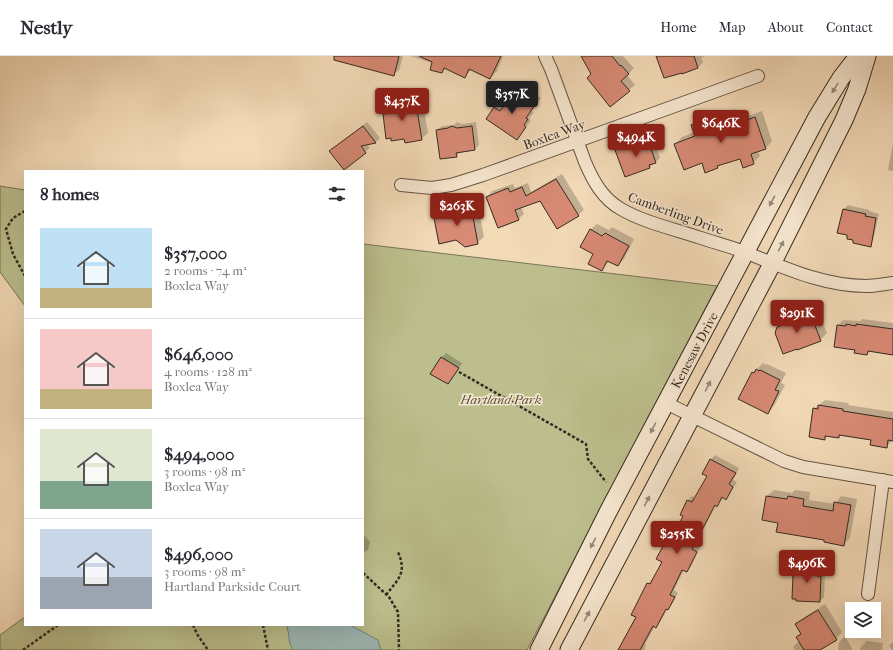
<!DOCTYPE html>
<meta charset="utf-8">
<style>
body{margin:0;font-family:"IM FELL French Canon",serif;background:#f2f2f3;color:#2b2b33;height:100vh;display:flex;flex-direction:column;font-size:15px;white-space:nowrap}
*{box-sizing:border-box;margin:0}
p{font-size:13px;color:#7c7c81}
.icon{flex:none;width:22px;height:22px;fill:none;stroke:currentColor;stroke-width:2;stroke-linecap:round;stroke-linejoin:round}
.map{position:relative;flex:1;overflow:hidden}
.drawer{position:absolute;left:24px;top:114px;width:340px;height:456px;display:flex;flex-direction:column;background:#fff;border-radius:0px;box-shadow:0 4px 16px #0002}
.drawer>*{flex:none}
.controls{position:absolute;left:845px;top:546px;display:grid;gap:8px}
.controls a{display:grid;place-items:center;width:36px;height:36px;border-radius:0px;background:#fff;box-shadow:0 4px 16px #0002;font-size:20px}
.price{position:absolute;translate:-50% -34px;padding:0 9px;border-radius:4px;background:#8f2418;color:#fff;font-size:13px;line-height:26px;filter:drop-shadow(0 1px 2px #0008)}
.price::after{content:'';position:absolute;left:50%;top:24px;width:12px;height:9px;margin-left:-6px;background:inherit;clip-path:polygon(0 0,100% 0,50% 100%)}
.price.current{background:#222;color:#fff}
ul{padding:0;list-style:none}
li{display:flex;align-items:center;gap:12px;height:100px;padding:0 16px}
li+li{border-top:1px solid #e1e1e2}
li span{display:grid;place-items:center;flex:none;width:112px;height:80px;border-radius:0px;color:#555}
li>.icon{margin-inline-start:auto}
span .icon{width:48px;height:48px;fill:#fffc;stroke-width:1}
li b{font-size:17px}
h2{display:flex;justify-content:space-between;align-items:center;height:48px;padding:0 16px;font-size:17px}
header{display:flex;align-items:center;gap:24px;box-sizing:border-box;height:56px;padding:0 20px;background:#fff;border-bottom:1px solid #e1e1e2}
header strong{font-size:19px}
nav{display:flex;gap:22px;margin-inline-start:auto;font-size:14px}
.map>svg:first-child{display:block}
.green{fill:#bcbf8d;stroke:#787457}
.water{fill:#9db9b6;stroke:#73807a}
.shadow{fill:#0003}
.building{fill:#d88a75;stroke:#342a21}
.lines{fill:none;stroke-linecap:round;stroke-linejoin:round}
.street-casing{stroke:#645646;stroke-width:14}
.secondary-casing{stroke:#342a21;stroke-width:19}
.path{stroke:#342a21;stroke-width:2.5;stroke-dasharray:3 2;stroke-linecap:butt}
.street{stroke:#f7e7d0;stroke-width:12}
.secondary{stroke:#f7e7d0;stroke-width:17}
.oneway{fill:#968878}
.labels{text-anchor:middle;stroke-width:3;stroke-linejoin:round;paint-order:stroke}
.street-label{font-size:13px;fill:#342a21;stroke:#f7e7d0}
.park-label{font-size:13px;font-style:italic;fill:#564f3c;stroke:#f7e7d0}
</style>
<header>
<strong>Nestly</strong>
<nav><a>Home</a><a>Map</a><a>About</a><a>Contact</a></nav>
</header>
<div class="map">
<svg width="893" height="594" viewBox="0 0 893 594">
<rect width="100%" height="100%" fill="#f3dab7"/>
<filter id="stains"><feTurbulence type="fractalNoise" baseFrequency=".005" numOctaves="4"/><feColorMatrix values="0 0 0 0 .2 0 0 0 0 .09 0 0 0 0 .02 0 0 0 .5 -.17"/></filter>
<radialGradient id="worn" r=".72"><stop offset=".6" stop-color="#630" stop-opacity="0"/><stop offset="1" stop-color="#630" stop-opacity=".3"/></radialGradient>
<!-- green -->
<path class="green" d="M0,130L25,134V250L0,216Z
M363,188L717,230L527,594H0V579L25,561V569H363Z"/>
<!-- water -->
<path class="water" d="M287,569H350L378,584L381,594H293L290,588Z"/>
<!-- shadow -->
<path class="shadow" d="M359,0H403L399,14L393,19Z
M410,0H503L497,15L490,22L472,13L465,20L446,12L442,16L433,7Z
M582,0H623L634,12L627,19L635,29L629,34L592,18Z
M657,0H705L701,2L703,6L698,12Z
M522,29L541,42L532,55L534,56L529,63L531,64L523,76L517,82L487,62L495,51L501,45L506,49L515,36Z
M410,34L411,44L422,42L428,77L421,83L405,81L384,59L390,52H393L391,42L398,36Z
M736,53L740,63L762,55L772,85L766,92L758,95L760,100L753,107L740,101L720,108L718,111L706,116L702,106L675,88L682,81L695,76L692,69L698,63L712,58L713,61Z
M367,66L380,82L376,86L367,88L370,92L344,112L330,95Z
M457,66L462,68L476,66L479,89L475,93L460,96L456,100L437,74L442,70L454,69Z
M652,80L660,102L650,111L616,94L620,90L636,84L637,86Z
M893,87V115L888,114Z
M562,118L584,154L578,159L541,144L521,151L524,158L518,163L487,141L492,135L513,128L515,132L528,127L531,136Z
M477,144L484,181L477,187L435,163L442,156L453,154L463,146Z
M848,149L869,154V155L879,158L873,185L869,189L854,183L849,179L838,176L844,153Z
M597,168L609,174L612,171L634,183L624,203L618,209L609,205L602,214L595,198L590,174Z
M816,251L827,277L820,284L797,291L777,272L784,265Z
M862,263L893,267V299L870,295L867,298L856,293L835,290L838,269L843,264L861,265Z
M446,297L462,307L452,323L448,327L432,317L442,301Z
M763,307L766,309L767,308L786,317L781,327L785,329L774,350L768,356L753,317Z
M825,344L849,347L848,349L893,356V384L887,390L872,383L841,379L839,381L828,379L825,383L814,353Z
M715,399L739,412L733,424L737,426L730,438L726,442L724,441L721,445L716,449L695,489L700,491L691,511L686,515L684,514L674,534L678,537L672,548L668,552L660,566L656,571L655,570L645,588L646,589L644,594H618L637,561L648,528L652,523L654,524L663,506L669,482L673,478L675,479L684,460L681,458L688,444L692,440L696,442L708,420L703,417L711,403Z
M774,434L792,437L795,434L810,436L809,444L835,448L841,440L857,443L850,482L844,488L826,484L779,466L763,463L767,440Z
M365,480L370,486L368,494L363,497V481Z
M802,505L821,506V516H825L824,541L820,545L797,542L794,519L798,515V509Z
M825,548L842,576L836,583L818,594H795L793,591L799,585L797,581L801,576L797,568L803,562Z
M845,580L853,594H838L839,586Z
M867,585L883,587L882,594H860V592Z
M893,586V594H892L889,590Z"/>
<!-- building -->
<path class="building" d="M334,0H399L394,20L334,4Z
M419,0H501L490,23L469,13L465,22L444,12L442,17L430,14L432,6Z
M581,0H612L620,10L621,9L629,18L621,25L630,35L610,51L587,22L591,18Z
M656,0H694L698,12L682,18V17L664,22Z
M515,35L535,49L526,62L528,63L524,69L526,71L517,84L486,63L494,51L500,55Z
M404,40L405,50L416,48L422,84L405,87L404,83L391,85V82L386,83L383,58L392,57L390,42Z
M730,59L734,69L755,61L766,93L751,98L754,108L743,112L740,103L717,110L718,112L705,117L702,107L684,114L674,88L695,80L691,69L705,64L706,67Z
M363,70L376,87L361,90L366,97L344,114L329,95Z
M452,70L457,72L472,70L475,94L456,97L457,101L440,103L436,74L448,72Z
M648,84L656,107L649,109L650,112L625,121L615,94L631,88L632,90Z
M556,123L579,160L557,173L540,145L515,154L519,164L498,172L486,141L508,132L510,136L522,131L526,140Z
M471,150L478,188L465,191L456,184L439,188L434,162L449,159L448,157L456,156V152Z
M843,153L866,158L865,160L876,162L871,191L853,187V184L847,183V179L837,177Z
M590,173L602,180L605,177L629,190L618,210L607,205L602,215L588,208L593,198L580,191Z
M810,257L821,285L797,294V293L783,298L775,277L777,271L794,265L793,264Z
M846,268L856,270V268L893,273V299L868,295L867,299L854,297L855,294L834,291L837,269L846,270Z
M441,301L459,312L448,328L430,318Z
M756,313L759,315L760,314L780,324L775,334L779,335L768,358L738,343L752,316L754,317Z
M818,349L843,353V355L893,363V385L888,384L887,392L870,389L871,384L839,379V382L825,380V384L809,381L813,352L818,353Z
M710,403L736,417L729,428L733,431L726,444L722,441L717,451L715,449L692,493L697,496L687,516L682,514L670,539L675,541L668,554L666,553L656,572L653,570L640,594H618L636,561L631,559L647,527L650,528L662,506L656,503L668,481L672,483L683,460L680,459L687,444L692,446L707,420L702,418Z
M766,440L787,443L788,440L804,443L803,450L833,455L834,446L851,449L844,490L824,486V484L776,476L778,467L762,464Z
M797,509L818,510L817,520H821L820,546L796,545V543H792L793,519H796Z
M818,554L837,584L820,594H804L796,581L801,578L795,568Z"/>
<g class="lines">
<defs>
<path id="street" d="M545,0L551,13L585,106C593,125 603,143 621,153C645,167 675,173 701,182C716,187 732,191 747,197C785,212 824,230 866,230C875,230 884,228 893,227
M401,129L432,132L451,129L483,119L758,20
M666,347L784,405L803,411L893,426
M868,538L883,424"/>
<path id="secondary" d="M539,594L608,456L817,61L841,22L858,0
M569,594L772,208L844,64L857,33L867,0"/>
</defs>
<!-- street casing -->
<use href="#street" class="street-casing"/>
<!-- secondary casing -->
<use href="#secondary" class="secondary-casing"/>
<!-- path -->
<path class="path" d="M25,155L13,162L6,173L13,198L25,220
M459,316L586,388L588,403L606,426
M363,517L389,541L398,556L399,594
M386,539C399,522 407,517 398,496
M193,569L197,578L208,594
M263,569L268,594
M23,594L58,569"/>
<!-- street -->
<use href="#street" class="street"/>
<!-- secondary -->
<use href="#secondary" class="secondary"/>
</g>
<!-- one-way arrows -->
<defs><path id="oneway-solid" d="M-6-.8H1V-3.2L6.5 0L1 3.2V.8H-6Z"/></defs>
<g class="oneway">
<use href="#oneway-solid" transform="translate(835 32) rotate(122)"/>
<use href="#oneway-solid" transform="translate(772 145) rotate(118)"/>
<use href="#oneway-solid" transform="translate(781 190) rotate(-63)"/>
<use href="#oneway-solid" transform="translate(708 330) rotate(-62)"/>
<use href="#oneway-solid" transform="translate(653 372) rotate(118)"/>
<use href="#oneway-solid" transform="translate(647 445) rotate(-62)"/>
<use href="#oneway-solid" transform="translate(593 487) rotate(117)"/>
<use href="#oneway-solid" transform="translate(587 560) rotate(-62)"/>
</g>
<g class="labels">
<!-- street labels -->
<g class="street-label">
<text transform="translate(554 78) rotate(-20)" y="5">Boxlea Way</text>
<text transform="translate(676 157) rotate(20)" y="5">Camberling Drive</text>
<text transform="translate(694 294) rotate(-62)" y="5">Kenesaw Drive</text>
</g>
<!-- park labels -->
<g class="park-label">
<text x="501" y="348">Hartland Park</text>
</g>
</g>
<rect width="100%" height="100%" filter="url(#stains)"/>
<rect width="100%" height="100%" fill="url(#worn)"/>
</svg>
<div class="controls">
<a><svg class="icon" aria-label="layers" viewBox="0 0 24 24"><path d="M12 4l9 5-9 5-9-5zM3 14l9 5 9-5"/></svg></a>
</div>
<b class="price current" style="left:512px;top:59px">$357K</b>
<b class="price" style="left:402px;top:66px">$437K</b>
<b class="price" style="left:721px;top:88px">$646K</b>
<b class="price" style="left:636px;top:102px">$494K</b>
<b class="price" style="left:457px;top:171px">$263K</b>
<b class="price" style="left:797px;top:278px">$291K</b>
<b class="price" style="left:677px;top:499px">$255K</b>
<b class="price" style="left:807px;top:528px">$496K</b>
<section class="drawer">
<h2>8 homes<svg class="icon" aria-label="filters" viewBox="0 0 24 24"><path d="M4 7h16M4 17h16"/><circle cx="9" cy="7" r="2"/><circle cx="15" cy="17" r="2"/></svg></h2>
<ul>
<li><span style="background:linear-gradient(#bfe0f5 75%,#c2b280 0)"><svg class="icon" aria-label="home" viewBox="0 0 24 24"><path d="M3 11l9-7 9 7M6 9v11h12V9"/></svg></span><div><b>$357,000</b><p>2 rooms · 74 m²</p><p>Boxlea Way</p></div></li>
<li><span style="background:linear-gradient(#f6c9c9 75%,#c2b280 0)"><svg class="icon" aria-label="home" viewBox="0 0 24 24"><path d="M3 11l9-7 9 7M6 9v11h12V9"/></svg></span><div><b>$646,000</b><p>4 rooms · 128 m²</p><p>Boxlea Way</p></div></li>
<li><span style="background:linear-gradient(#dfe7d0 65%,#7fa58c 0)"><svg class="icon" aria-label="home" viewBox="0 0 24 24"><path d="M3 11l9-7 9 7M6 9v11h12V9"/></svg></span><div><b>$494,000</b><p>3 rooms · 98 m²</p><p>Boxlea Way</p></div></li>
<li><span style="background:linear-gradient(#c9d6e8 60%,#9aa5b1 0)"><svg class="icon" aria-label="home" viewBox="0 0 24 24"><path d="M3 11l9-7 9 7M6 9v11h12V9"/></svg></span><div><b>$496,000</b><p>3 rooms · 98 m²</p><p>Hartland Parkside Court</p></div></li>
</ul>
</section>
</div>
